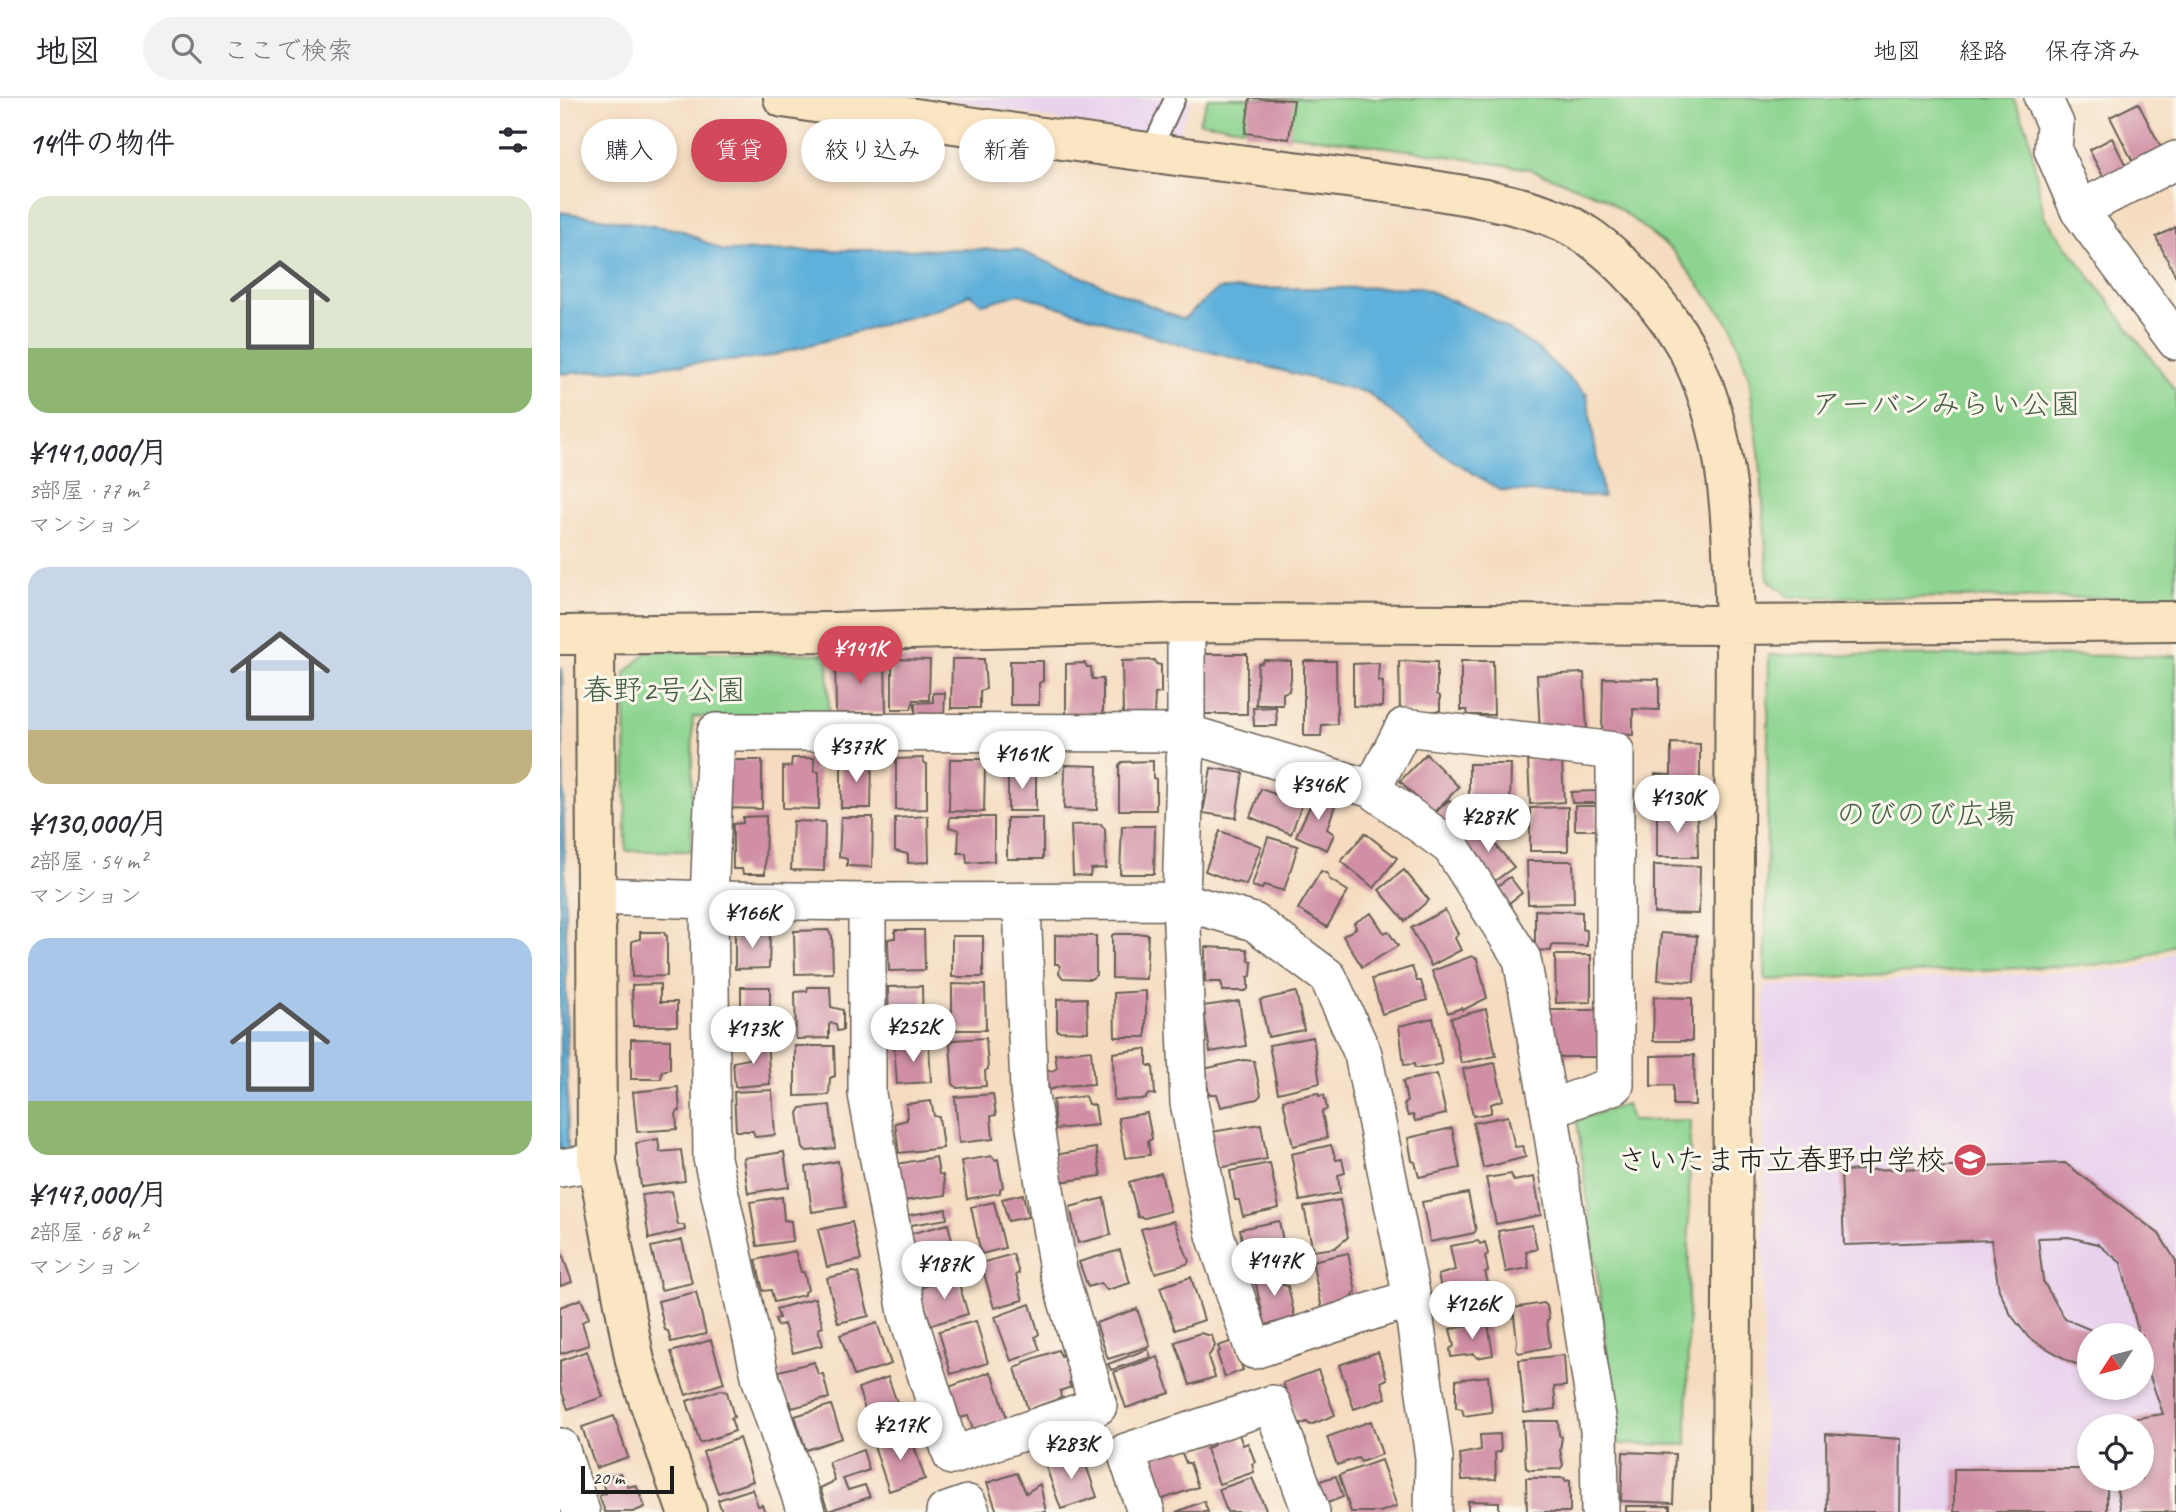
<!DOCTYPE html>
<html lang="ja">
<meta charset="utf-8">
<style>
body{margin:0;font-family:Caveat,"Klee One",sans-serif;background:#f2f2f3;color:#2b2b33;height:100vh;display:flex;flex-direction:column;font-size:26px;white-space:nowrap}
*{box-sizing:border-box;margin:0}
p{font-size:23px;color:#7c7c81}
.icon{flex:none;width:38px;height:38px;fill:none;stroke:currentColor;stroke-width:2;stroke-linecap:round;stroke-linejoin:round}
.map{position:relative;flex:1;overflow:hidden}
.side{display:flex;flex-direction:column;background:#fff;width:560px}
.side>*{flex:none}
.guide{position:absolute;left:21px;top:21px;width:665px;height:63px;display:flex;gap:14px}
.needle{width:46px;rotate:234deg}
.tools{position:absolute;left:1517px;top:1225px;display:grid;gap:14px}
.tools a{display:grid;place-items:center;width:77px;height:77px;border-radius:50%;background:#fff;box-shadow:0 4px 10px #0003;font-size:35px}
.scale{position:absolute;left:21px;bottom:18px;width:93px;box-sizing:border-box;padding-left:7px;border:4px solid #1c1c1c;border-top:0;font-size:19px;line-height:24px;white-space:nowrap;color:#1c1c1c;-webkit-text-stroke:5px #fbf7ec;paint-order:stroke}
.price{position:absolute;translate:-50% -60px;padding:0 16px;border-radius:24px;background:#fff;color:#222;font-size:23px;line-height:46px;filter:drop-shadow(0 2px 4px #0008)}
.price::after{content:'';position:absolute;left:50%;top:42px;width:21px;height:16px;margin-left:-10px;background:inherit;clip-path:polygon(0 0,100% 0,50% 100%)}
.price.current{background:#d1495b;color:#fff}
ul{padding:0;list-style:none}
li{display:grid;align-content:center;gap:14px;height:371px;padding:0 28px}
li span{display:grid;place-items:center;height:217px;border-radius:21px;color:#555}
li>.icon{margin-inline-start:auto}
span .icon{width:126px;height:126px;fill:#fffc;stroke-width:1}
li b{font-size:30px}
h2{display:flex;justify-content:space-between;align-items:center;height:84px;padding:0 28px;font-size:30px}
.chip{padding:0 24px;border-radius:32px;background:#fff;box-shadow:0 4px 10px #0003;font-size:24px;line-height:63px}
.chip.current{background:#d1495b;color:#fff}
header{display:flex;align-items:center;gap:42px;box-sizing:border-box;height:98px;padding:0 35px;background:#fff;border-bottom:2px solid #e1e1e2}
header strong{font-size:33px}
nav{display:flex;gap:38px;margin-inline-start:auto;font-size:24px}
.search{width:490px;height:63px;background:#f2f2f3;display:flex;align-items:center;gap:18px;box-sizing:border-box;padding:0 24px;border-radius:38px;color:#7c7c81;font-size:26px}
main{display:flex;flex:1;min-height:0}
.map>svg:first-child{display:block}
.built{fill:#e8d2ee;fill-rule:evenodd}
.green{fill:#8cd48f;stroke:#547856;stroke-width:2}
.water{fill:#5fb0da;stroke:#3e667b;stroke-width:2}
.building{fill:#d08fa5}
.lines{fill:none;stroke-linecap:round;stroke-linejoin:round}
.lane-casing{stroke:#685f55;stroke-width:23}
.street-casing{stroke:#685f55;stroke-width:40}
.secondary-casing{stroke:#685f55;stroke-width:42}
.lane{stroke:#fff;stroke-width:19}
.street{stroke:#fff;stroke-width:37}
.secondary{stroke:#fbe6c4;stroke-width:38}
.labels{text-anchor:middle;stroke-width:6;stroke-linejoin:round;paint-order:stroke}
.park-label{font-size:30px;fill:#435c44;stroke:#fbf7ec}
.poi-label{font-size:30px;fill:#1c1c1c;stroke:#fbf7ec;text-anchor:end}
</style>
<header>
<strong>地図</strong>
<div class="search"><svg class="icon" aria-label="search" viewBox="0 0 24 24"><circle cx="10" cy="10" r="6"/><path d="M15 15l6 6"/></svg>ここで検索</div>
<nav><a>地図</a><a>経路</a><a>保存済み</a></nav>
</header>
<main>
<section class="side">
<h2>14件の物件<svg class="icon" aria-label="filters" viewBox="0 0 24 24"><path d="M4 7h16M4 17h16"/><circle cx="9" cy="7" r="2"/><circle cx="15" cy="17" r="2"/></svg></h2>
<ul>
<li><span style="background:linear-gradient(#dfe7d0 70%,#8fb573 0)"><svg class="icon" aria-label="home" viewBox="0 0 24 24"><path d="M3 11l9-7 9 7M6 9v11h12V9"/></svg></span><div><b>¥141,000/月</b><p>3部屋 · 77 m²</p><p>マンション</p></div></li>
<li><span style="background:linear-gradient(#c9d6e8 75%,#c2b280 0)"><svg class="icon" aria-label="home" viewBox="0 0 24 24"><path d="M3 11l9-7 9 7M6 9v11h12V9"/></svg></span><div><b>¥130,000/月</b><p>2部屋 · 54 m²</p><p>マンション</p></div></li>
<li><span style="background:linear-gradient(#a9c7e8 75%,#8fb573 0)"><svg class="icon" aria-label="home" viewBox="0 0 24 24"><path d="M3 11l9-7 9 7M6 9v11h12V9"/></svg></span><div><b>¥147,000/月</b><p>2部屋 · 68 m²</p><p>マンション</p></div></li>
</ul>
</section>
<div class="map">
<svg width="1616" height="1414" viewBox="0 0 1616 1414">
<rect width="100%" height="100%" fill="#fbf7ec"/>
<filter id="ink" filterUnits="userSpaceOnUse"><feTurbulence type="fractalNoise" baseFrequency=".0143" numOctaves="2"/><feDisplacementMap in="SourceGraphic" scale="14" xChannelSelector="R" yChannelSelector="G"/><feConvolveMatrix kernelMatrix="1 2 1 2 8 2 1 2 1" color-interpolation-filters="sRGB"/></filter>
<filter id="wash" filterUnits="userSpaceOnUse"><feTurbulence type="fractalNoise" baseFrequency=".00686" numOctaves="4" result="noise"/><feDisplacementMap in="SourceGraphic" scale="28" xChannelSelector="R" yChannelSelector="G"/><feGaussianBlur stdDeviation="1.57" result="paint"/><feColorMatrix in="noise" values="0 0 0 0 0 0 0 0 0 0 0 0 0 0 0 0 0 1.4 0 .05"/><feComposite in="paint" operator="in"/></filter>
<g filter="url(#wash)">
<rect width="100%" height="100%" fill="#f5dcc0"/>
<!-- built -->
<path class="built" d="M381,0H632L615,44Z
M1616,853V1414H1204V888L1574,871ZM1530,1237H1582V1290H1530ZM1530,1328H1582V1381H1530Z"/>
<!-- green -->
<path class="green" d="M648,0H1453L1468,33L1484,118L1616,293V500L1229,499L1208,481L1200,361L1189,280L1172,229L1112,152L1045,100L970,71L862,54L639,24Z
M88,553L268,556L269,620L133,619L131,753H66L65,575Z
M1209,557L1616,558V846L1571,865L1205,882Z
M1066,1006L1071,1023L1130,1022L1127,1347L1059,1346L1017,1022Z"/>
<!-- water -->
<path class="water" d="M0,114L121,132L163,153L456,151L623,221L658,191L860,189L927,218L978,251L1027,297L1043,399L940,392L882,356L808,295L604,242L459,196L423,206L409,196L382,210L203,260L0,276Z
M0,570L2,571L8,1051L0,1054Z"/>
<g id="blocks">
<!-- building -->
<path class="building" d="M690,0L734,2L729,41L685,35Z
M1578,5L1603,53L1575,68L1550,19Z
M1552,40L1567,70L1545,82L1529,52Z
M1616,129V179L1596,139Z
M638,556H687V616H638Z
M275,560H325L326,615H276Z
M332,561L370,562L369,602H354L351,611H332Z
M392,561H424L426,591L420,593V610H391Z
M595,562L596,566L601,567V595L595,596L594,618L563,617L562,563Z
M704,562L731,563V581L729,593L723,595V607H696L698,566L702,565Z
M450,563H483V583L479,585V607H450Z
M744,563H776L777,626L762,627L761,638H744Z
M839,563L877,564V596L880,598V613H840Z
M901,563H933L934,617H908L907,612H901Z
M525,565L527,569H531L532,581H543V619L506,618V566Z
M819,565L818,583L823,584L822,609L793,608V566Z
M1024,575L1027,633L980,634L977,577Z
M1043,580L1099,581V612L1073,611V637L1042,636Z
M373,595H385L384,619H355V605L373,604Z
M716,609L717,628H694L693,610Z
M1111,645L1140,646V702H1095V676L1111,677Z
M474,655H496L497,674H475Z
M866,656L899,689L872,716L840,683Z
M232,660H254V673L259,674V711L223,710V669L231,668Z
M363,660L364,665L367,666V711L336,712V661Z
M390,661H428L429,667L425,669L424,714L389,713Z
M1002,661L1004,704L970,706L968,662Z
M167,662H202V711L167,710Z
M281,663H312L311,710H281Z
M593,663V680L596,681V712H559V667L562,664Z
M909,666H951L950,714H909Z
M505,667L538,668L537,712L504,711Z
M651,670L683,675L676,720L643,715Z
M463,671L464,677H476V713H448V672Z
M1036,679H1038V705H1012L1011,694L1036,693Z
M701,691L742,706L731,736L690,719Z
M756,695L776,704L767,731L774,736L767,752L736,738Z
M889,702L901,716L887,730L874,716Z
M1015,708H1037L1036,732H1015Z
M1008,709V753H970V710Z
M1097,714H1137L1138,759H1097Z
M206,718L205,776H183L182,771H173V726L183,725V719Z
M368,718L369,764L348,765V756L335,753V720Z
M281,719H313L312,769L287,768V761L279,759Z
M390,719H434V763L407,765L406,755H398L399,732L389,729Z
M447,720H483V761H447Z
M233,723L265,724L264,773L231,772Z
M541,726L545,731L546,770L531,771L530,778L513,777L511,727Z
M562,728H595L594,776H560Z
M920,728L954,769L935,783L902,743Z
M660,733L701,748L686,787L679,784L677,785L645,773Z
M805,735L837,760L814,790L781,763Z
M708,739L738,748L724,793L704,787L702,791L692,788Z
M967,763H1013L1014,805L968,806Z
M1094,767L1140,768L1139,816L1094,815Z
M844,772L869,802L845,823L819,792Z
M761,773L768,776L769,781L788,793L767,829L738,811Z
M950,779L962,795L945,808L932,792Z
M885,812L898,836L895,840L901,852L871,868L851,830Z
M975,812L1022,814V831L1027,833V848L992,847L991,853L975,852Z
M811,815L824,835L828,833L838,848L802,869L783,838L796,830L794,825Z
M268,832L272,838L273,875L235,876L234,833Z
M335,832H364L365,872L329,873L328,841L335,840Z
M80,834H104L105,837L107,838V878L72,879V843L80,841Z
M175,834L210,835L209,870L175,871Z
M1101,835L1137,838L1134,884L1098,882Z
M554,836H588L586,881L552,880V837Z
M495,837L536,838V877L531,881L503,880L499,875L500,869L498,866H495Z
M392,838H423V879H392Z
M645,849L687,851L689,863L692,864L691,878L688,879V891L685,893H663L661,884H645Z
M995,857H1031V904L996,905Z
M912,858L917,861L927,900L903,912L901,910L888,915L872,873Z
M852,869L857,883H861L867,902L822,916L812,881Z
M100,886V904H117V928H73L72,887Z
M392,886L425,887L426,932H392Z
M362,888L363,931H329L328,889Z
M181,889H210V932L181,931Z
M248,889H270L271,909L283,912V932L277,933L276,926L271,925L269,927V940L236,941L235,894L247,893Z
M586,893V939H555L554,895Z
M736,894L744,932L708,939L700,902Z
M1094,899L1132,900V943H1093Z
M527,900L528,934L497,933V901Z
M679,903L686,948L650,954L643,908Z
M926,911L936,958L901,965L891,920Z
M989,912H1038V959H993Z
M873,920L882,966L863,970H855L854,966L844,967L839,928Z
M753,939L760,985L718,995L709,947Z
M426,940L428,971L425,973L426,988L397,990L393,986L390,946L393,942Z
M71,941L110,942V971L102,973L101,981H71Z
M207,941L210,986L175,989L173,964L189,961L188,942Z
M364,946L366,949L369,948L371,984L337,986L334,948Z
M235,948H274L275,978L270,980L269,997L235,998Z
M584,951L587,952V966L589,968H593L595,997L590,996L586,999V1001L554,1002L553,955Z
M531,952L534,986L502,988L489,992L486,975L488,972L492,973L497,970L495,956Z
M1134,957L1135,1007H1113V987L1091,988V958Z
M683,962L694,963L701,997L697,1001L661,1009L657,996H649L644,971Z
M935,965L943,1002L931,1006V1015L913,1018L903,971Z
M877,976L886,1016L855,1023L853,1017L848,1018L844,1006L847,1004L843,983Z
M118,989L120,1013L116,1014L117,1031L77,1034L73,994Z
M212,992L215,1037L195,1039L193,1033H176L174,994Z
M758,995L759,998L764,997L767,1011L762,1014L767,1040L733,1048L723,1002Z
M433,996L436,1017L431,1018L433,1041L399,1045L395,999Z
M525,998L528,1006L535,1007L538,1027L495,1031L493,1002Z
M371,1003L374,1018L379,1019L383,1050L339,1055L335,1025L347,1022L346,1006Z
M270,1007L275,1050L247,1053L243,1051L238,1015L241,1010Z
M587,1015L592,1041L588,1043L590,1057L565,1060L558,1020Z
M948,1018L955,1049L963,1048L966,1059L923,1070L913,1025Z
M701,1026L707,1061L658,1070L651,1034Z
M892,1030L900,1070L859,1079L855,1064L852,1063L848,1040Z
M98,1041L100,1054L121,1052L125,1083L81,1089L76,1045Z
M771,1047L776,1062L782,1061L785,1075L778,1077L780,1095L740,1103L731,1056Z
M536,1050L541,1078L499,1084L494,1057Z
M224,1054L229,1089L188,1095L183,1060Z
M432,1058L435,1062L438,1061L443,1089L440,1091V1095L407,1101L401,1063Z
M376,1059L379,1076L383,1077L386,1097L343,1103L337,1066Z
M278,1063L286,1109L252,1114L246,1069Z
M710,1065L719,1110L683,1118L679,1102H675L670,1073Z
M1505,1065L1599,1136L1616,1163V1414H1561L1555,1381H1582V1328H1546L1545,1325L1603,1316L1587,1270L1582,1271V1237H1556V1236L1578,1233L1561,1165L1538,1146L1509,1139L1478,1140L1483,1183L1505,1221L1543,1237H1530V1271L1511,1264L1469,1240L1451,1217L1439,1192L1431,1142L1284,1147L1281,1073Z
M601,1075L610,1113L585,1120L578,1119L569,1084Z
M951,1076L954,1083L974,1079L981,1117L936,1126L926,1080Z
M112,1093L118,1127H124L125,1132L89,1141L82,1097Z
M908,1095L916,1132L914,1135L870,1144L862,1104Z
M463,1096L468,1119L448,1123L442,1101Z
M222,1099L224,1122L231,1123L233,1143L197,1148L190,1104Z
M544,1100L551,1137L518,1145L510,1109Z
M780,1102L788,1139L775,1150L753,1153L744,1109Z
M434,1104L445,1150L421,1156L411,1109Z
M386,1111L387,1121L345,1128L343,1118Z
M614,1123L629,1163L627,1166L595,1175L581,1131Z
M719,1123L727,1164L687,1173L680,1131Z
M292,1124L301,1162L267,1169L258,1132Z
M388,1126L396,1159L357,1169L349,1136Z
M972,1127L977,1151L966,1154L969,1170L946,1174L938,1133Z
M122,1142L132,1185L101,1192L91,1149Z
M918,1143L920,1146L925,1144L928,1156L925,1158L928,1173L925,1174L929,1189L883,1199L878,1177L895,1172L890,1148Z
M0,1150L12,1184L0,1188Z
M560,1152L570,1185L547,1192L541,1185L528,1189L519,1164Z
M235,1153L241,1174H244L248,1192L244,1194V1197L214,1204L211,1192L203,1193L196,1162Z
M788,1155L796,1194L793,1196L794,1204L762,1211L752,1163Z
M453,1156L459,1175L456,1177L463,1202L434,1210L421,1165Z
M395,1165L398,1174L356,1185L353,1176Z
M720,1173L723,1187L728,1188L735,1220L705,1227L694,1178Z
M293,1174L298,1175L309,1218L278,1225L267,1180Z
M397,1179L408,1216L371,1227L359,1190Z
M631,1179L644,1222L615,1232L600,1189Z
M136,1194L146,1236L111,1244L108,1233L105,1232L98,1203Z
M255,1200L263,1229L258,1231L263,1247L233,1255L224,1226L217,1228L215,1221L219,1220L216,1211Z
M21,1201L29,1220L22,1224L29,1247L0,1256V1209Z
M984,1205L987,1208L989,1221L987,1222L990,1249L959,1255L956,1252L957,1243L953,1210Z
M470,1206L479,1236L475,1239L480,1252L451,1263L435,1219Z
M577,1211L590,1248L548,1261L536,1225Z
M416,1223L428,1265L391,1276L379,1233Z
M317,1225L331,1266L294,1278L280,1237Z
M928,1225L933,1257L917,1260L914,1256L891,1259L890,1251L894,1248L890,1231Z
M640,1235L652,1238L655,1248L648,1259L655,1279L630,1287L615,1244Z
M151,1242L164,1285L126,1297L111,1254Z
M673,1243L683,1272L665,1279L657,1255L660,1253L658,1248Z
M588,1251L591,1259L551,1272L548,1266Z
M498,1252L501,1258L504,1257L513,1282L509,1285L511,1289L500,1293L501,1300L468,1312L455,1270L463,1267L464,1264Z
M27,1253L43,1299L8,1311L0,1288V1263Z
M818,1254L827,1281L821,1284L826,1300L794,1311L779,1267Z
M1004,1257L1006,1288L994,1289L996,1311L964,1315L959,1262Z
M598,1259L610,1295L566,1310L554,1274Z
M254,1264L258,1276H263L269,1300L232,1310L230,1303L226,1302L219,1273Z
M758,1272L775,1317L750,1327L747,1324L740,1327L723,1285Z
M430,1274L434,1280L447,1320L413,1331L408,1318L400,1320L389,1289Z
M928,1278L932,1314L904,1318L902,1311L896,1310V1282Z
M328,1279L343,1322L312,1333L298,1290Z
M160,1292L167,1294L174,1319L171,1320L175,1333L140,1345L127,1303Z
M271,1307L282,1340L246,1352L235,1318Z
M54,1318L68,1359L36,1370L22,1329Z
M811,1323L822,1356L801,1364L798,1360L777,1367L767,1339Z
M963,1323H998L999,1337L1002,1339L1000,1352L1003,1367L1000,1371L970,1372L966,1370Z
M678,1334L683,1347L688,1345L695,1364L692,1366L694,1374L659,1386L646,1351L654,1347L652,1340Z
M350,1336L365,1381L329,1393L314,1348Z
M940,1336L941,1353L935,1355L936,1381L902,1382L900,1356L921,1352L920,1337Z
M1266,1336L1341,1341L1340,1414H1267Z
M179,1340L193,1383L158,1395L143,1354Z
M620,1350L626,1365H630L638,1389L597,1403L592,1386L595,1384L588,1361Z
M303,1352L309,1372L283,1381L288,1392L305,1387L310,1399L268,1413L260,1390L275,1383L269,1364Z
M1063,1354L1115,1356L1113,1405L1061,1403Z
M515,1356L518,1360L521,1359L524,1368L527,1370L537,1399L501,1411L485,1366Z
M821,1362L837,1408L820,1414H791L779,1377Z
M1394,1371H1530V1381H1547V1414H1394Z
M60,1375L68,1389L76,1387L85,1409L73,1414H45L39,1398L46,1395L41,1382Z
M457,1375L466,1395L480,1386L486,1414H437L427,1385Z
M776,1378L783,1399L765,1406L757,1384Z
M692,1380L707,1414H667L659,1391Z
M966,1380H1004L1006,1383L1010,1382V1414H967Z
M192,1391L198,1408L202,1407L205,1414H162L158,1402Z
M644,1403L648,1414H616Z
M908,1403L939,1404V1414H908Z
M1066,1408H1110V1414H1066Z"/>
</g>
</g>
<g filter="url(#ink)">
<use href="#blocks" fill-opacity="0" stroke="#685f55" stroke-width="2"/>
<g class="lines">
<defs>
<path id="lane" d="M590,55L615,0"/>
<path id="street" d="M1483,0L1495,26L1493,52L1519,112L1616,243
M1519,112L1616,62
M626,525V635L621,803L629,1005L655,1137L694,1252L852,1200
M812,691L844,629L1055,653V987L989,1011
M37,798L149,802L307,804L621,803L694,824L768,879L803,956L852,1200L874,1360L873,1414
M307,804V996L347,1215L392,1358L538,1308L498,1172L469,992L462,805
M0,1070L37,1064
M0,1349L21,1414
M246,1414L201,1282L152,1060L149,802L156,634L626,635L812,691L891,749L962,861L989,1011L1039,1332L1040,1414
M385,1414L408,1406L411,1414
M586,1414L566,1354L712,1306L751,1414"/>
<path id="secondary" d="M223,0C375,23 526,47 679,66C739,74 799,81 860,90C903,97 947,103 989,118C1026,131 1058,160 1083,189C1102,212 1120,235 1133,262C1172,345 1172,437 1175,527L1171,1414
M0,537L272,534L626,525L1175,527L1616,523
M35,538L37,1064L75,1263L127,1414"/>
</defs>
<!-- lane casing -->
<use href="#lane" class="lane-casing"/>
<!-- street casing -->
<use href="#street" class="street-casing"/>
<!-- secondary casing -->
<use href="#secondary" class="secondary-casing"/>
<!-- lane -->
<use href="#lane" class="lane"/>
<!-- street -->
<use href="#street" class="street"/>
<!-- secondary -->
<use href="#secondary" class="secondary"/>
</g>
</g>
<!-- icons -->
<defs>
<symbol id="school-disc" viewBox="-11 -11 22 22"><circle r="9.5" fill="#d1495b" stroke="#fbf7ec"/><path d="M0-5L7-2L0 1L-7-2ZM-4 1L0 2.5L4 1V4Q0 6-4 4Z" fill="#fff"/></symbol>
</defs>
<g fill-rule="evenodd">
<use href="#school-disc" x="1391" y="1043" width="38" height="38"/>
</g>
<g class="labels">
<!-- park labels -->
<g class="park-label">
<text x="1386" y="316">アーバンみらい公園</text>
<text x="104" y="602">春野2号公園</text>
<text x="1366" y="726">のびのび広場</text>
</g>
<!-- poi labels -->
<g class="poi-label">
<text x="1386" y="1072">さいたま市立春野中学校</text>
</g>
</g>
</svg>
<div class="tools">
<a><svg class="needle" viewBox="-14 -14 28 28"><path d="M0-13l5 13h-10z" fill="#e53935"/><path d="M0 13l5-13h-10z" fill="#7c7c81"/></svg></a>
<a><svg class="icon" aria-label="locate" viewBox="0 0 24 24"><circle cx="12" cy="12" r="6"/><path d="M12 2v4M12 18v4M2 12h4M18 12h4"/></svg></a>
</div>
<div class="scale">20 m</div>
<b class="price current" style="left:300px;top:588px">¥141K</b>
<b class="price" style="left:296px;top:686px">¥377K</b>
<b class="price" style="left:462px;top:693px">¥161K</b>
<b class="price" style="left:758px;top:724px">¥346K</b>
<b class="price" style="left:1117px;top:737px">¥130K</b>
<b class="price" style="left:928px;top:756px">¥287K</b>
<b class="price" style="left:192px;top:852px">¥166K</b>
<b class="price" style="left:353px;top:966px">¥252K</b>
<b class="price" style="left:193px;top:968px">¥173K</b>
<b class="price" style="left:714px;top:1200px">¥147K</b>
<b class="price" style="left:384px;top:1203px">¥187K</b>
<b class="price" style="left:912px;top:1243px">¥126K</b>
<b class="price" style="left:340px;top:1364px">¥217K</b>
<b class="price" style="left:511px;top:1383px">¥283K</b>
<div class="guide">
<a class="chip">購入</a>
<a class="chip current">賃貸</a>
<a class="chip">絞り込み</a>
<a class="chip">新着</a>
</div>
</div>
</main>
